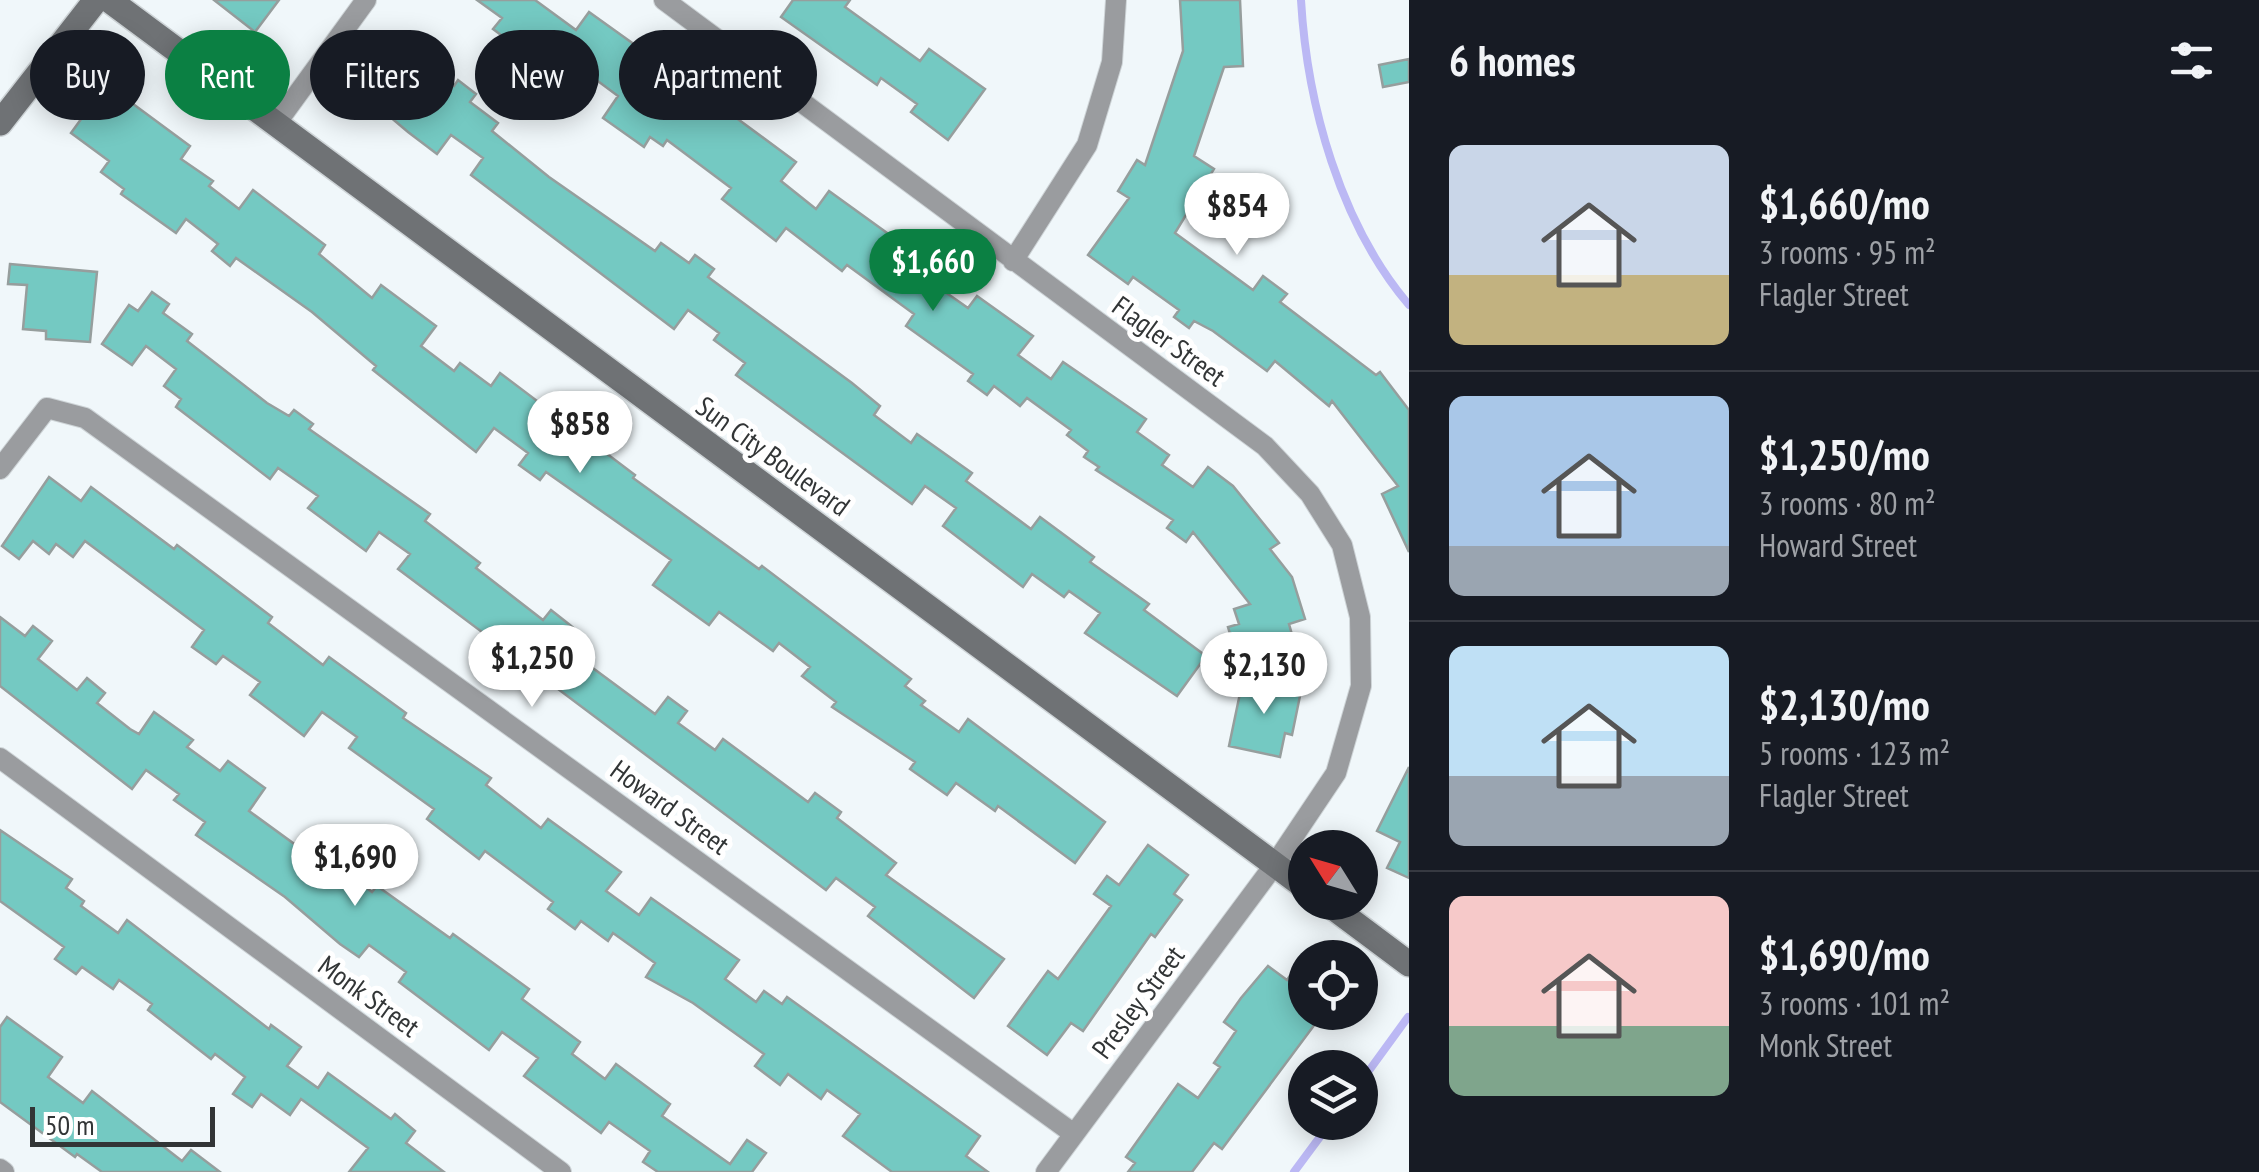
<!DOCTYPE html>
<meta charset="utf-8">
<style>
body{margin:0;font-family:"PT Sans Narrow",sans-serif;background:#20242c;color:#f1f3f6;height:100vh;display:flex;flex-direction:column;font-size:38px;white-space:nowrap}
*{box-sizing:border-box;margin:0}
p{font-size:32px;color:#9ea1a6}
.icon{flex:none;width:55px;height:55px;fill:none;stroke:currentColor;stroke-width:2;stroke-linecap:round;stroke-linejoin:round}
.map{position:relative;flex:1;overflow:hidden}
.details{display:flex;flex-direction:column;background:#171b24;width:850px}
.details>*{flex:none}
.banner{position:absolute;left:30px;top:30px;width:950px;height:90px;display:flex;gap:20px}
.needle{width:65px;rotate:307deg}
.tools{position:absolute;left:1288px;top:830px;display:grid;gap:20px}
.tools a{display:grid;place-items:center;width:90px;height:90px;border-radius:50%;background:#171b24;box-shadow:0 5px 25px #0003;font-size:50px}
.scale{position:absolute;left:30px;bottom:25px;width:185px;box-sizing:border-box;padding-left:10px;border:5px solid #323536;border-top:0;font-size:28px;line-height:35px;white-space:nowrap;color:#323536;-webkit-text-stroke:8px #fff;paint-order:stroke}
.price{position:absolute;translate:-50% -85px;padding:0 22px;border-radius:35px;background:#fff;color:#222;font-size:32px;line-height:65px;filter:drop-shadow(0 2px 5px #0008)}
.price::after{content:'';position:absolute;left:50%;top:60px;width:30px;height:22px;margin-left:-15px;background:inherit;clip-path:polygon(0 0,100% 0,50% 100%)}
.price.on{background:#0b8043;color:#fff}
ul{padding:0;list-style:none}
li{display:flex;align-items:center;gap:30px;height:250px;padding:0 40px}
li+li{border-top:2px solid #363941}
li span{display:grid;place-items:center;flex:none;width:280px;height:200px;border-radius:15px;color:#555}
li>.icon{margin-inline-start:auto}
span .icon{width:120px;height:120px;fill:#fffc;stroke-width:1}
li b{font-size:42px}
h2{display:flex;justify-content:space-between;align-items:center;height:120px;padding:0 40px;font-size:42px}
.chip{padding:0 35px;border-radius:45px;background:#171b24;box-shadow:0 5px 25px #0003;font-size:35px;line-height:90px}
.chip.on{background:#0b8043;color:#fff}
main{display:flex;flex:1;min-height:0}
.map>svg:first-child{display:block}
.lines{fill:none;stroke-linecap:round;stroke-linejoin:round}
.stream{stroke:#bbb8f4;stroke-width:8}
.building{fill:#74c9c2;stroke:#969e9d;stroke-width:2.5}
.street-casing{stroke:#ced4d7;stroke-width:22}
.secondary-casing{stroke:#ced4d7;stroke-width:28}
.street{stroke:#9a9c9f;stroke-width:20}
.secondary{stroke:#6f7275;stroke-width:25}
.labels{text-anchor:middle;stroke-width:10;stroke-linejoin:round;paint-order:stroke}
.street-label{font-size:28px;fill:#323536;stroke:#fff}
</style>
<main>
<div class="map">
<svg width="1409" height="1172" viewBox="0 0 1409 1172">
<rect width="100%" height="100%" fill="#f0f7fa"/>
<g class="lines">
<!-- stream -->
<path class="stream" d="M1301,0C1307,104 1340,224 1409,305
M1360,1083L1408,1017
M1294,1172L1331,1122"/>
</g>
<!-- building -->
<path class="building" d="M214,0H279L255,32Z
M477,0H535L576,30L589,12L670,70L661,82L704,112L712,100L796,162L781,181L816,209L829,191L937,269L928,280L968,308L977,296L1033,336L1018,355L1051,379L1063,362L1146,419L1137,432L1169,455L1162,465L1193,487L1208,467L1233,486L1279,543L1270,549L1292,577L1305,619L1289,624L1299,659L1244,676L1249,653L1237,657L1228,627L1239,624L1234,609L1250,604L1193,532L1186,542L1167,528L1173,520L1096,470L1099,467L1084,457L1088,451L1067,435L1071,430L1027,398L1020,406L994,386L987,395L968,381L973,374L906,326L914,314L847,265L842,271L786,228L776,241L722,199L731,188L667,140L663,146L650,137L644,147L603,118L618,96L552,47L546,56L519,36L513,44L493,29L502,18Z
M793,0H850L845,7L920,61L929,49L985,89L948,140L911,112L917,104L881,78L877,85L781,17Z
M1180,0H1240L1243,66L1224,67L1194,156L1214,169L1175,233L1253,290L1263,276L1287,294L1280,302L1376,375L1380,372L1409,410V552L1382,494L1398,486L1332,401L1329,406L1275,361L1267,371L1213,331L1194,321L1189,328L1174,317L1179,310L1133,277L1128,284L1088,255L1129,198L1118,191L1137,160L1145,165L1183,51Z
M394,39L454,86L458,80L476,94L470,102L498,123L492,131L549,177L655,251L661,243L689,263L695,255L714,269L708,277L852,383L880,406L874,415L911,443L917,434L972,473L966,481L1031,529L1040,517L1094,557L1090,562L1149,604L1144,610L1206,656L1177,696L1085,633L1100,613L1069,591L1064,597L1032,574L1023,587L943,526L956,508L925,486L912,504L736,375L745,363L714,340L719,333L688,310L674,329L471,175L483,158L451,135L437,154L408,132L356,88Z
M1409,59V82L1383,87L1379,65Z
M100,93L119,107L125,98L190,146L181,159L213,181L209,186L239,209L253,190L325,245L319,254L372,298L381,285L436,326L421,346L454,371L460,363L491,386L500,373L635,475L633,478L759,569L762,566L911,679L905,686L925,701L921,705L959,732L968,719L1105,822L1075,863L998,806L995,811L956,783L947,795L910,769L915,762L832,707L836,702L802,676L810,667L779,643L773,651L719,612L709,625L653,585L671,560L546,472L540,480L519,465L528,453L494,428L476,452L373,370L376,366L312,312L236,258L230,266L212,251L218,244L186,219L176,233L121,194L124,189L101,172L109,161L71,133Z
M10,264L97,272L90,342L46,339V331L23,329L27,285L8,284Z
M152,292L169,304L163,313L192,334L187,341L267,403L289,416L294,410L313,424L309,429L430,514L425,521L480,563L476,568L543,620L551,610L570,625L579,633L570,644L589,659L586,663L655,714L668,697L687,711L678,723L715,750L723,739L808,802L815,793L841,812L837,818L896,863L886,875L1004,959L974,998L868,916L875,907L836,878L826,890L398,569L410,554L379,532L366,551L308,508L318,496L278,468L270,479L176,407L181,399L164,386L176,369L146,346L132,365L102,344L129,305L138,311Z
M49,477L81,501L91,487L174,549L177,545L272,617L268,623L323,665L329,657L406,713L403,718L491,778L486,785L541,828L548,819L621,872L606,891L639,915L651,898L739,960L725,979L756,1002L764,991L782,1004L787,997L980,1136L966,1156L988,1172H892L843,1136L860,1114L827,1090L821,1099L788,1074L780,1085L755,1066L764,1054L693,1003L646,977L655,963L613,933L608,941L581,921L575,929L548,909L553,902L485,851L479,859L427,819L434,809L349,748L357,737L322,712L304,736L250,695L260,682L223,656L216,664L192,647L204,630L85,541L73,557L56,544L49,554L33,541L19,559L2,546Z
M0,617L25,636L33,626L52,641L38,659L77,690L87,678L105,693L97,703L130,729L139,734L154,712L193,740L187,747L220,771L228,761L265,788L249,811L315,859L321,852L372,892L377,886L450,938L453,934L529,989L522,999L580,1042L572,1054L605,1079L616,1064L670,1104L662,1116L730,1164L747,1140L766,1153L752,1172H658L643,1162L650,1151L609,1122L601,1133L524,1076L538,1058L502,1032L489,1050L399,982L406,972L369,945L359,957L340,944L285,897L196,835L205,822L174,800L179,794L146,770L132,789L0,686Z
M1243,679L1301,691L1292,735L1285,733L1280,757L1229,746Z
M1409,767V878L1387,868L1400,842L1377,831Z
M0,830L72,879L66,888L84,901L81,906L118,933L127,920L269,1029L271,1025L301,1047L287,1066L318,1088L328,1073L391,1119L395,1114L415,1131L406,1143L444,1172H349L368,1148L301,1099L290,1115L261,1094L252,1107L233,1094L245,1077L215,1054L211,1059L148,1010L152,1004L119,980L113,989L82,967L76,974L55,959L64,947L0,901Z
M1148,845L1188,875L1174,894L1182,900L1155,937L1151,934L1083,1031L1071,1023L1047,1055L1008,1026L1048,971L1058,979L1111,906L1094,894L1107,876L1119,885Z
M1305,954V1012H1324L1222,1149L1214,1143L1192,1172H1128L1135,1163L1126,1157L1178,1084L1198,1098L1220,1067L1214,1063L1236,1031L1224,1022L1241,998L1268,966L1287,980Z
M7,1017L62,1057L48,1077L83,1103L92,1091L182,1161L191,1150L220,1172H102L77,1154L75,1157L0,1102V1027Z"/>
<g class="lines">
<defs>
<path id="street" d="M664,0L1265,446L1310,494L1342,545L1360,617L1361,686L1336,773L1275,864L1046,1172
M275,125L366,0
M1013,261L1087,145L1112,62L1116,0
M0,469L47,408L85,418L1074,1134
M0,758L561,1172
M0,1169L4,1172"/>
<path id="secondary" d="M109,0L1305,887
M0,123L96,0
M1326,902L1409,964"/>
</defs>
<!-- street casing -->
<use href="#street" class="street-casing"/>
<!-- secondary casing -->
<use href="#secondary" class="secondary-casing"/>
<!-- street -->
<use href="#street" class="street"/>
<!-- secondary -->
<use href="#secondary" class="secondary"/>
</g>
<g class="labels">
<!-- street labels -->
<g class="street-label">
<text transform="translate(1169 341) rotate(36)" y="10">Flagler Street</text>
<text transform="translate(773 456) rotate(36)" y="10">Sun City Boulevard</text>
<text transform="translate(670 807) rotate(36)" y="10">Howard Street</text>
<text transform="translate(369 996) rotate(36)" y="10">Monk Street</text>
<text transform="translate(1138 1002) rotate(-53)" y="10">Presley Street</text>
</g>
</g>
</svg>
<div class="tools">
<a><svg class="needle" viewBox="-14 -14 28 28"><path d="M0-13l5 13h-10z" fill="#e53935"/><path d="M0 13l5-13h-10z" fill="#9ea1a6"/></svg></a>
<a><svg class="icon" aria-label="locate" viewBox="0 0 24 24"><circle cx="12" cy="12" r="6"/><path d="M12 2v4M12 18v4M2 12h4M18 12h4"/></svg></a>
<a><svg class="icon" aria-label="layers" viewBox="0 0 24 24"><path d="M12 4l9 5-9 5-9-5zM3 14l9 5 9-5"/></svg></a>
</div>
<div class="scale">50 m</div>
<b class="price" style="left:1237px;top:258px">$854</b>
<b class="price on" style="left:933px;top:314px">$1,660</b>
<b class="price" style="left:580px;top:476px">$858</b>
<b class="price" style="left:532px;top:710px">$1,250</b>
<b class="price" style="left:1264px;top:717px">$2,130</b>
<b class="price" style="left:355px;top:909px">$1,690</b>
<div class="banner">
<a class="chip">Buy</a>
<a class="chip on">Rent</a>
<a class="chip">Filters</a>
<a class="chip">New</a>
<a class="chip">Apartment</a>
</div>
</div>
<section class="details">
<h2>6 homes<svg class="icon" aria-label="filters" viewBox="0 0 24 24"><path d="M4 7h16M4 17h16"/><circle cx="9" cy="7" r="2"/><circle cx="15" cy="17" r="2"/></svg></h2>
<ul>
<li><span style="background:linear-gradient(#c9d6e8 65%,#c2b280 0)"><svg class="icon" aria-label="home" viewBox="0 0 24 24"><path d="M3 11l9-7 9 7M6 9v11h12V9"/></svg></span><div><b>$1,660/mo</b><p>3 rooms · 95 m²</p><p>Flagler Street</p></div></li>
<li><span style="background:linear-gradient(#a9c7e8 75%,#9aa5b1 0)"><svg class="icon" aria-label="home" viewBox="0 0 24 24"><path d="M3 11l9-7 9 7M6 9v11h12V9"/></svg></span><div><b>$1,250/mo</b><p>3 rooms · 80 m²</p><p>Howard Street</p></div></li>
<li><span style="background:linear-gradient(#bfe0f5 65%,#9aa5b1 0)"><svg class="icon" aria-label="home" viewBox="0 0 24 24"><path d="M3 11l9-7 9 7M6 9v11h12V9"/></svg></span><div><b>$2,130/mo</b><p>5 rooms · 123 m²</p><p>Flagler Street</p></div></li>
<li><span style="background:linear-gradient(#f6c9c9 65%,#7fa58c 0)"><svg class="icon" aria-label="home" viewBox="0 0 24 24"><path d="M3 11l9-7 9 7M6 9v11h12V9"/></svg></span><div><b>$1,690/mo</b><p>3 rooms · 101 m²</p><p>Monk Street</p></div></li>
</ul>
</section>
</main>
